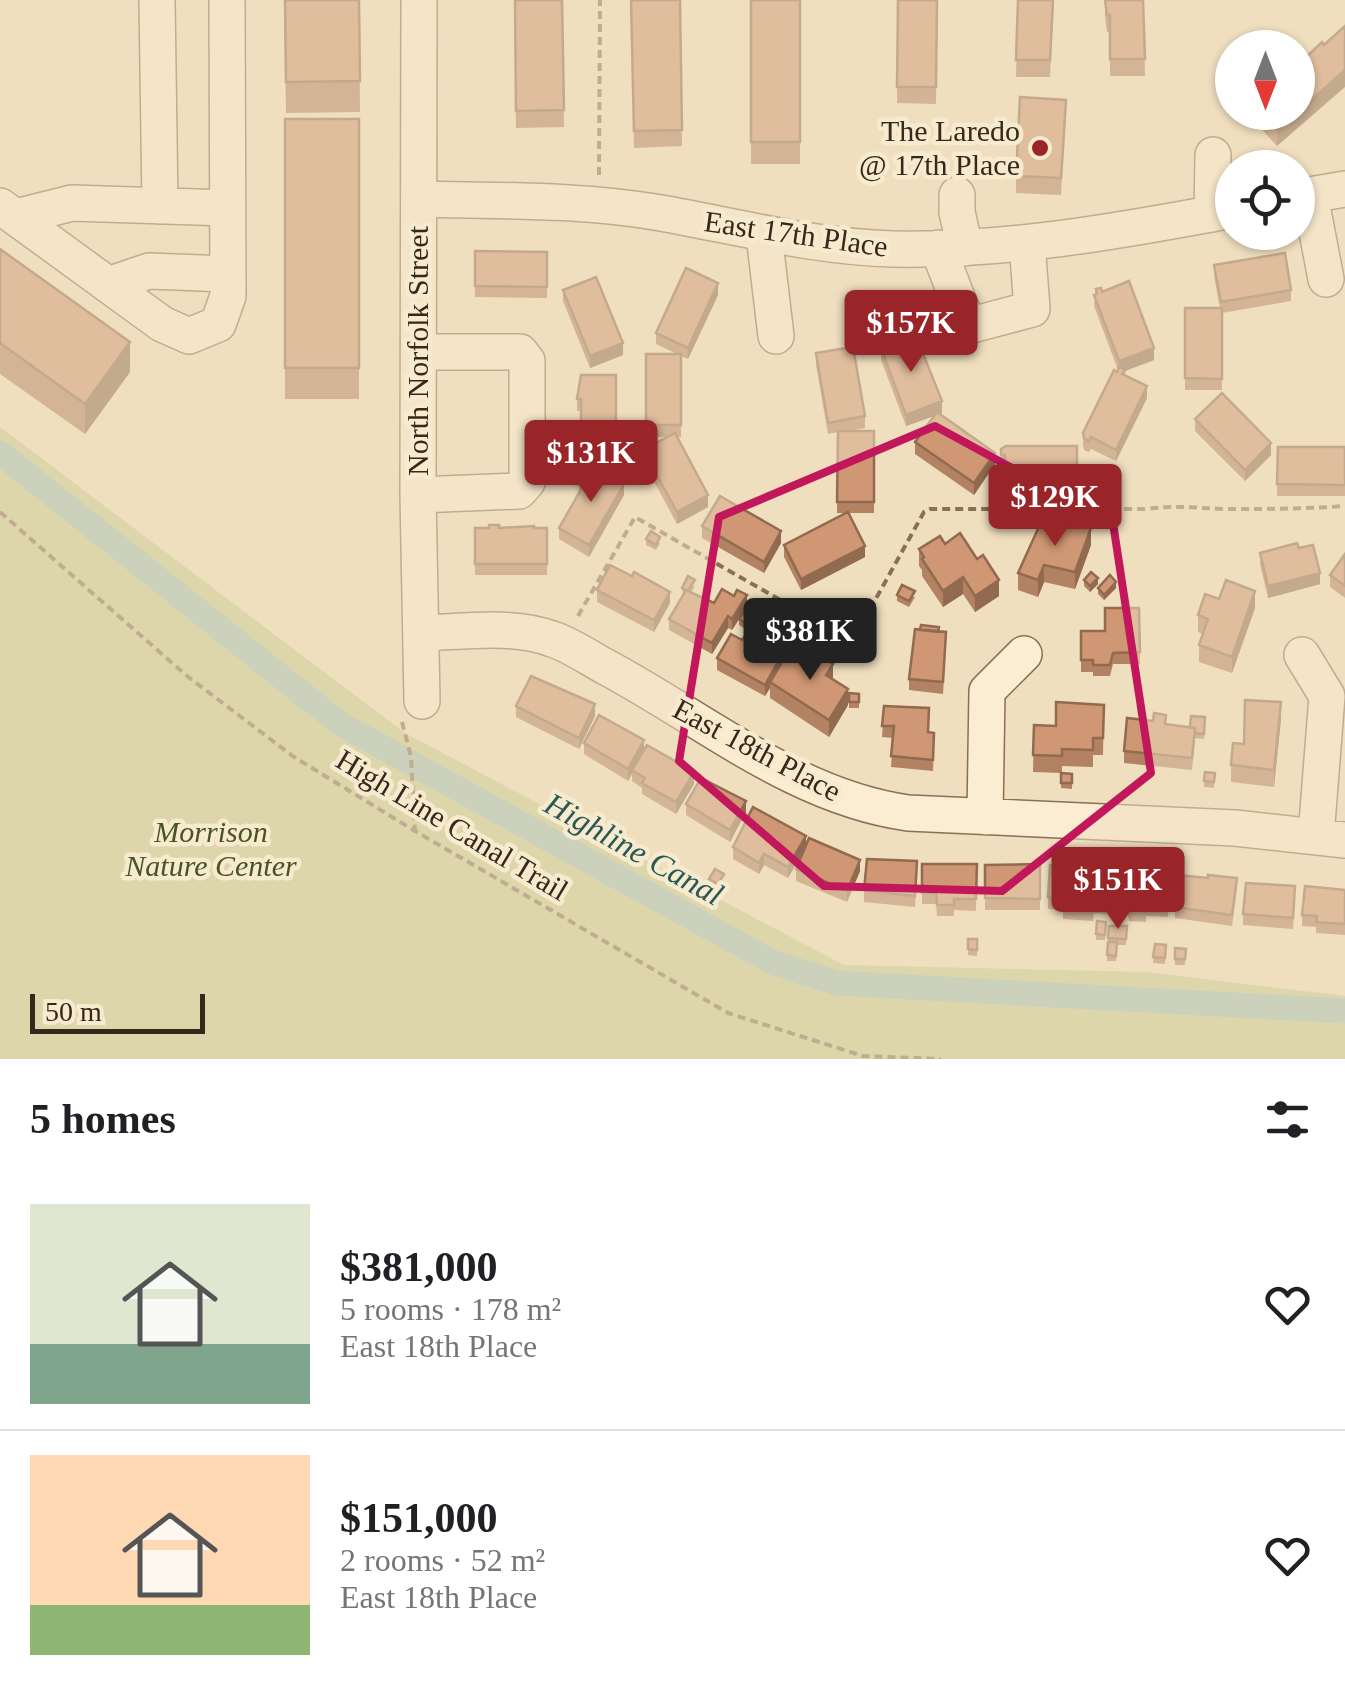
<!DOCTYPE html>
<meta charset="utf-8">
<style>
body{margin:0;font-family:Georgia,serif;background:#f6f6f6;color:#202124;height:100vh;display:flex;flex-direction:column;font-size:38px;white-space:nowrap}
*{box-sizing:border-box;margin:0}
p{font-size:32px;color:#757577}
.icon{flex:none;width:55px;height:55px;fill:none;stroke:currentColor;stroke-width:2;stroke-linecap:round;stroke-linejoin:round}
.map{position:relative;height:1059px;overflow:hidden}
.details{display:flex;flex-direction:column;background:#fff;flex:1}
.details>*{flex:none}
.needle{width:65px;rotate:180deg}
.fabs{position:absolute;left:1215px;top:30px;display:grid;gap:20px}
.fabs a{display:grid;place-items:center;width:100px;height:100px;border-radius:50%;background:#fff;box-shadow:0 2px 8px #0004;font-size:50px}
.scale{position:absolute;left:30px;bottom:25px;width:175px;box-sizing:border-box;padding-left:10px;border:5px solid #37281c;border-top:0;font-size:28px;line-height:35px;white-space:nowrap;color:#37281c;-webkit-text-stroke:8px #f6eacf;paint-order:stroke}
.price{position:absolute;translate:-50% -85px;padding:0 22px;border-radius:10px;background:#992529;color:#fff;font-size:32px;line-height:65px;filter:drop-shadow(0 2px 5px #0008)}
.price::after{content:'';position:absolute;left:50%;top:60px;width:30px;height:22px;margin-left:-15px;background:inherit;clip-path:polygon(0 0,100% 0,50% 100%)}
.price.on{background:#222;color:#fff}
ul{padding:0;list-style:none}
li{display:flex;align-items:center;gap:30px;height:250px;padding:0 30px}
li+li{border-top:2px solid #e0e0e0}
li span{display:grid;place-items:center;flex:none;width:280px;height:200px;border-radius:0px;color:#555}
li>.icon{margin-inline-start:auto}
span .icon{width:120px;height:120px;fill:#fffc;stroke-width:1}
li b{font-size:42px}
h2{display:flex;justify-content:space-between;align-items:center;height:120px;padding:0 30px;font-size:42px}
.map>svg:first-child{display:block}
.green{fill:#c8cd93}
.lines{fill:none;stroke-linecap:round;stroke-linejoin:round}
.canal{stroke:#a2c1b7;stroke-width:25}
.minor-casing{stroke:#887057;stroke-width:38}
.path{stroke:#887057;stroke-width:4;stroke-dasharray:8 5;stroke-linecap:butt}
.minor{stroke:#faedd2;stroke-width:35}
.wall{fill:#b28263}
.shaded-wall{fill:#916a50}
.building{fill:#cf9773;stroke:#916a50;stroke-width:2.5}
.marked{fill:none;stroke:#c2185b;stroke-width:8;stroke-linejoin:round}
.poi-dot{fill:#992529;stroke:#f6eacf;stroke-width:4}
.labels{text-anchor:middle;stroke-width:9;stroke-linejoin:round;paint-order:stroke}
.poi-label{font-size:30px;fill:#37281c;stroke:#f6eacf;text-anchor:end}
.street-label{font-size:30px;fill:#37281c;stroke:#f6eacf}
.park-label{font-size:30px;font-style:italic;fill:#495422;stroke:#f6eacf}
.water-label{font-size:32px;font-style:italic;fill:#2a5853;stroke:#f6eacf}
</style>
<div class="map">
<svg width="1345" height="1059" viewBox="0 0 1345 1059">
<rect width="100%" height="100%" fill="#efdfbf"/>
<!-- green -->
<path class="green" d="M0,427L405,733L844,965L1146,972L1345,996V1059H0Z"/>
<g class="lines">
<!-- canal -->
<path class="canal" d="M0,453L342,725L772,962L836,983L1345,1011"/>
<defs>
<path id="minor" d="M157,0L160,206
M419,0L418,495L422,701
M957,195V212L965,248
M1310,195L1326,279
M1298,197L1345,189
M419,199C500,201 581,199 661,213C739,227 814,247 893,249C1008,251 1120,231 1232,210
M0,206L162,324L189,336L218,324L228,296L227,0
M1212,214L1213,155
M16,217L72,203L228,208
M764,235L776,336
M938,248L968,326L1032,309L1027,243
M108,285L149,271L228,274
M418,495L519,491L527,482V361L520,352H419
M422,633C462,632 513,624 552,639C571,645 589,658 606,667C705,720 795,797 908,813L1235,828L1345,840
M1302,655L1327,696L1316,836
M985,817L987,691L1024,654"/>
</defs>
<!-- minor casing -->
<use href="#minor" class="minor-casing"/>
<!-- path -->
<path class="path" d="M599,175L600,0
M0,512L187,676L294,757L415,831L728,1013L863,1056L941,1059
M578,616L635,517L796,609C819,618 844,617 868,613L924,512L930,509H1146C1175,505 1196,508 1225,509C1265,509 1305,509 1345,506
M402,722L411,757L415,831"/>
<!-- minor -->
<use href="#minor" class="minor"/>
</g>
<!-- wall -->
<path class="wall" d="M284,0H359L360,112L286,113Z
M514,0H562L564,127L516,128Z
M631,0H680L682,146L634,148Z
M751,0H800V164H751Z
M898,0H937L936,104L897,103Z
M1018,0H1054L1050,77H1016Z
M1105,0H1143L1145,76H1110V32H1107L1105,17Z
M1254,112H1298L1277,146L1254,121Z
M1066,116L1061,195L1016,193V176Z
M285,119H359V399H285Z
M0,249L130,372L85,434L0,374Z
M475,251L547,252V298L475,297Z
M1214,265L1291,290V301L1222,313V390H1185V308H1220L1214,276Z
M1096,289L1154,360L1125,371V375L1147,398L1116,461L1091,449L1089,452L1084,450L1083,445V433L1118,370L1094,306Z
M563,290L623,355L590,368L563,301Z
M718,295L688,359L681,356V437H677L708,507L677,524L643,461V450L667,437H646V354H677L656,344V333Z
M906,334L942,413L939,414L995,464L974,495L915,454V442L934,416L906,426L881,360V348L906,339Z
M816,353L865,416V428L847,431H874V513H849L865,557L801,590L784,557V545L847,513H837L838,432L828,434L816,365Z
M616,375V458L581,457L577,422H581V411H577V399Z
M1195,419L1271,455L1245,481L1195,431Z
M1077,446V495H1005V467H1001V449Z
M1278,447H1345V496H1277Z
M579,485L624,495L589,557L559,539V528L579,492Z
M702,526L781,543L764,573L702,538Z
M475,528H547V575H475Z
M646,539L660,543L656,550L646,545Z
M945,544L999,596L975,612L963,594L943,607L922,576V570L919,566V549Z
M1091,545L1075,589L1044,582L1038,597L1018,590V573Z
M1299,548L1320,584L1268,598L1260,564V553Z
M1345,554V598L1330,587V575Z
M1084,580L1098,584L1090,592L1084,586Z
M695,586L691,593L714,603L747,607L732,630L728,628L712,654L669,630V619L683,595L682,588Z
M1098,588H1116L1104,600L1098,594Z
M597,590L670,603L654,632L597,602Z
M897,595L915,597L909,607L897,601Z
M1219,599L1255,608L1232,673L1199,662V645L1203,634L1198,632V615Z
M1139,608L1140,664H1113L1110,676H1093V672H1081V631H1105Z
M739,619L754,621L747,630L739,625Z
M938,632L946,644L943,694L909,690V679Z
M717,658L781,664L833,680L848,705L829,737L770,698V688L765,696L717,670Z
M849,693L859,694V708H849Z
M1104,705L1103,755H1093V767L1062,766V773L1033,772L1034,725L1056,726Z
M516,706L595,716L579,749L516,717Z
M884,706L929,732L934,744L933,771L891,767L893,738L882,737Z
M1205,717L1204,739L1195,738L1192,770L1124,763V751L1166,725L1190,727Z
M1281,719L1274,787L1231,782V765Z
M584,743L644,750L694,784L676,814L642,794V788L632,781V773L628,781L584,754Z
M1061,773L1072,774V789L1061,788Z
M1215,773L1214,788L1204,787V781Z
M686,804L746,812L730,842L686,815Z
M806,846L860,871L847,902L796,881V869L803,851L788,878L764,865L759,874L733,859V847Z
M922,864H977L976,911L954,910V916H937L936,904H922Z
M1040,864V910H985V865Z
M1114,870L1169,873L1168,917L1146,916V922L1129,921L1127,909L1112,908Z
M917,872L915,907L864,902V890Z
M1108,878L1106,914L1094,913L1093,921L1063,919V910L1048,909V897Z
M709,879L724,880L718,890L709,885Z
M1237,889L1232,926L1175,918V907Z
M1345,890V935L1316,933V927L1302,926V915Z
M1295,897L1293,929L1243,925V914Z
M1097,921L1106,922L1105,940H1096Z
M1109,926H1127L1126,945H1117L1116,961H1107Z
M968,939H977V956L968,955Z
M1155,944L1166,945L1165,964L1153,963Z
M1186,949L1185,965H1175V959Z"/>
<!-- shaded-wall -->
<path class="shaded-wall" d="M1345,70V87L1277,146V130Z
M718,283V295L688,359V348Z
M130,342V372L85,434V404Z
M623,343V355L590,368V356Z
M1154,348V360L1125,371V381L1119,373V361Z
M1147,386V398L1116,461V450Z
M942,401V413L906,426V415Z
M1271,443V455L1245,481V470Z
M995,453V464L974,495V483Z
M624,484V495L589,557V545Z
M708,495V507L677,524V512Z
M1091,528V545L1075,589V572Z
M781,531V543L764,573V562Z
M865,546V557L801,590V579Z
M1044,565V582L1038,597V580Z
M1320,573V584L1268,598V586Z
M963,577V594L943,607V591Z
M1098,578V584L1090,592V586Z
M999,580V596L975,612V596Z
M1116,582V588L1104,600V595Z
M1255,591V608L1232,673V657Z
M670,592V603L654,632V620Z
M747,595V607L732,630V619Z
M754,615V621L747,630V624Z
M728,616V628L712,654V643Z
M781,656V668L770,682V688L765,696V685Z
M833,664V681L826,675Z
M848,689V705L829,737V720Z
M1281,702V719L1274,787V770Z
M595,704V716L579,749V738Z
M644,740V752L628,781V769Z
M694,772V784L676,814V802Z
M746,801V812L730,842V830Z
M806,836V847L788,878V867Z
M764,854V865L759,874V863Z
M860,860V871L847,902V891Z"/>
<!-- building -->
<path class="building" d="M285,0H359L360,81L286,82Z
M515,0H562L564,110L516,111Z
M631,0H680L682,130L634,131Z
M751,0H800V142H751Z
M898,0H937L936,87H897Z
M1018,0H1053L1050,60H1016Z
M1105,0H1143L1145,59H1110V15H1107Z
M1345,26V70L1298,112V65L1322,42L1324,45Z
M1020,97L1066,100L1061,178L1016,176Z
M1262,112H1297L1277,130Z
M285,119H359V368H285Z
M0,249L130,342L85,404L0,343Z
M475,251L547,252V287L475,286Z
M1285,253L1291,290L1221,302L1214,265Z
M686,268L718,283L688,348L656,333Z
M596,277L623,343L590,356L563,290Z
M1129,281L1154,348L1119,361L1094,295L1097,294L1096,289L1101,288L1102,292Z
M1185,308H1222V379L1185,378Z
M912,332L916,336L942,401L906,415L881,348L908,338L906,334Z
M853,347L865,416L828,423L816,353Z
M646,354H681V425H646Z
M1119,367L1125,370L1122,374L1147,386L1116,450L1091,437L1089,441L1084,438L1083,433L1114,370L1117,372Z
M581,375H616V446H581L577,422H581V399H577Z
M1222,393L1271,443L1245,470L1195,419Z
M937,412L995,453L974,483L915,442Z
M838,431H874V502H837Z
M675,433L708,495L677,512L643,450Z
M1006,446H1077V484H1005V455H1001V449Z
M1278,447H1345V485L1277,484Z
M594,466L624,484L589,545L559,528L583,486L579,485L585,476L588,478Z
M720,496L781,531L764,562L702,526Z
M848,512L865,546L801,579L784,545Z
M1066,519L1091,528L1075,572L1044,565L1038,580L1018,573L1041,522L1061,530Z
M489,525H499V528L534,526V528H547V564H475V528H489Z
M651,531L660,537L656,545L646,539Z
M960,533L977,559L983,555L999,580L975,596L963,577L943,591L922,559L924,557L919,549L940,536L945,544Z
M1297,543L1299,548L1313,545L1320,573L1268,586L1260,553Z
M1345,554V586L1330,575Z
M610,565L632,576L634,572L670,592L654,620L597,590Z
M1091,572L1098,578L1090,586L1084,580Z
M1110,575L1116,582L1104,595L1098,588Z
M688,576L695,580L688,591L682,588Z
M1226,580L1255,591L1232,657L1199,645L1208,619L1198,615L1205,594L1219,599Z
M902,585L915,591L909,601L897,595Z
M722,589L734,596L737,590L747,595L732,619L728,616L712,643L669,619L686,590L714,603Z
M1105,608H1139L1140,652L1113,653L1110,665H1093V660H1081V631H1105Z
M746,609L754,615L747,624L739,619Z
M921,625L939,627L938,632L920,630Z
M915,629L946,632L943,682L909,679Z
M731,634L742,640L745,636L781,656L765,685L717,658Z
M809,650L833,664L826,675L848,689L829,720L770,682L787,654L801,663Z
M531,676L595,704L579,738L516,706Z
M849,693L859,694V702H849Z
M1245,700L1281,702L1274,770L1231,765L1233,743L1244,744Z
M1056,702L1104,705L1103,738H1093V750L1062,749V756L1033,755L1034,725L1056,726Z
M884,706L929,708L928,732L934,733L933,760L891,756L894,726H882Z
M1154,713L1166,715L1165,724L1195,728L1192,758L1124,751L1127,718L1153,721Z
M599,715L644,740L628,769L584,743Z
M1191,716L1205,717L1204,734L1195,733V728L1190,727Z
M647,745L694,772L676,802L642,783L645,778L632,770Z
M1205,772L1215,773L1214,782L1204,781Z
M1061,773L1072,774V783H1061Z
M701,778L746,801L730,830L686,804Z
M753,807L806,836L788,867L764,854L759,863L733,847Z
M809,838L860,860L847,891L796,869Z
M867,859L917,861L915,896L864,890Z
M922,864H977L976,899H954V905H937L936,893H922Z
M1040,864V899L985,898V865Z
M1050,865L1108,867L1106,903L1094,902L1093,909L1063,908V898L1048,897Z
M715,869L724,874L718,884L709,879Z
M1114,870L1169,873L1168,906L1146,904V911L1129,910L1127,898L1112,897Z
M1178,875L1208,878V875L1237,878L1232,915L1175,907Z
M1246,883L1295,886L1293,918L1243,914Z
M1305,886L1345,890V924L1316,922L1317,916L1302,915Z
M1097,921L1106,922L1105,935L1096,934Z
M1109,926H1127L1126,939L1108,938Z
M968,939H977V950L968,949Z
M1108,942H1117L1116,956L1107,955Z
M1155,944L1166,945L1165,958L1153,957Z
M1175,948L1186,949L1185,959H1175Z"/>
<!-- marked area -->
<path d="M0 0H1345V1059H0ZM935,426L1113,523L1151,773L1002,891L824,886L679,761L719,517Z" fill="#efdfbf" fill-opacity=".55" fill-rule="evenodd"/>
<path class="marked" d="M935,426L1113,523L1151,773L1002,891L824,886L679,761L719,517Z"/>
<!-- markers -->
<circle class="poi-dot" cx="1040" cy="148" r="10"/>
<g class="labels">
<!-- poi labels -->
<g class="poi-label">
<text x="1020" y="141">The Laredo<tspan x="1020" dy="34">@ 17th Place</tspan></text>
</g>
<!-- street labels -->
<g class="street-label">
<text transform="translate(796 234) rotate(8)" y="10">East 17th Place</text>
<text transform="translate(418 351) rotate(-90)" y="10">North Norfolk Street</text>
<text transform="translate(757 750) rotate(28)" y="10">East 18th Place</text>
<text transform="translate(452 825) rotate(31)" y="10">High Line Canal Trail</text>
</g>
<!-- park labels -->
<g class="park-label">
<text x="211" y="842">Morrison<tspan x="211" dy="34">Nature Center</tspan></text>
</g>
<!-- water labels -->
<g class="water-label">
<text transform="translate(634 849) rotate(29)" y="11">Highline Canal</text>
</g>
</g>
</svg>
<div class="fabs">
<a><svg class="needle" viewBox="-14 -14 28 28"><path d="M0-13l5 13h-10z" fill="#e53935"/><path d="M0 13l5-13h-10z" fill="#757577"/></svg></a>
<a><svg class="icon" aria-label="locate" viewBox="0 0 24 24"><circle cx="12" cy="12" r="6"/><path d="M12 2v4M12 18v4M2 12h4M18 12h4"/></svg></a>
</div>
<div class="scale">50 m</div>
<b class="price" style="left:911px;top:375px">$157K</b>
<b class="price" style="left:591px;top:505px">$131K</b>
<b class="price" style="left:1055px;top:549px">$129K</b>
<b class="price on" style="left:810px;top:683px">$381K</b>
<b class="price" style="left:1118px;top:932px">$151K</b>
</div>
<section class="details">
<h2>5 homes<svg class="icon" aria-label="filters" viewBox="0 0 24 24"><path d="M4 7h16M4 17h16"/><circle cx="9" cy="7" r="2"/><circle cx="15" cy="17" r="2"/></svg></h2>
<ul>
<li><span style="background:linear-gradient(#dfe7d0 70%,#7fa58c 0)"><svg class="icon" aria-label="home" viewBox="0 0 24 24"><path d="M3 11l9-7 9 7M6 9v11h12V9"/></svg></span><div><b>$381,000</b><p>5 rooms · 178 m²</p><p>East 18th Place</p></div><svg class="icon" aria-label="heart" viewBox="0 0 24 24"><path d="M12 20l-8-8c-3-5 5-10 8-4 3-6 11-1 8 4z"/></svg></li>
<li><span style="background:linear-gradient(#ffd9b3 75%,#8fb573 0)"><svg class="icon" aria-label="home" viewBox="0 0 24 24"><path d="M3 11l9-7 9 7M6 9v11h12V9"/></svg></span><div><b>$151,000</b><p>2 rooms · 52 m²</p><p>East 18th Place</p></div><svg class="icon" aria-label="heart" viewBox="0 0 24 24"><path d="M12 20l-8-8c-3-5 5-10 8-4 3-6 11-1 8 4z"/></svg></li>
</ul>
</section>
